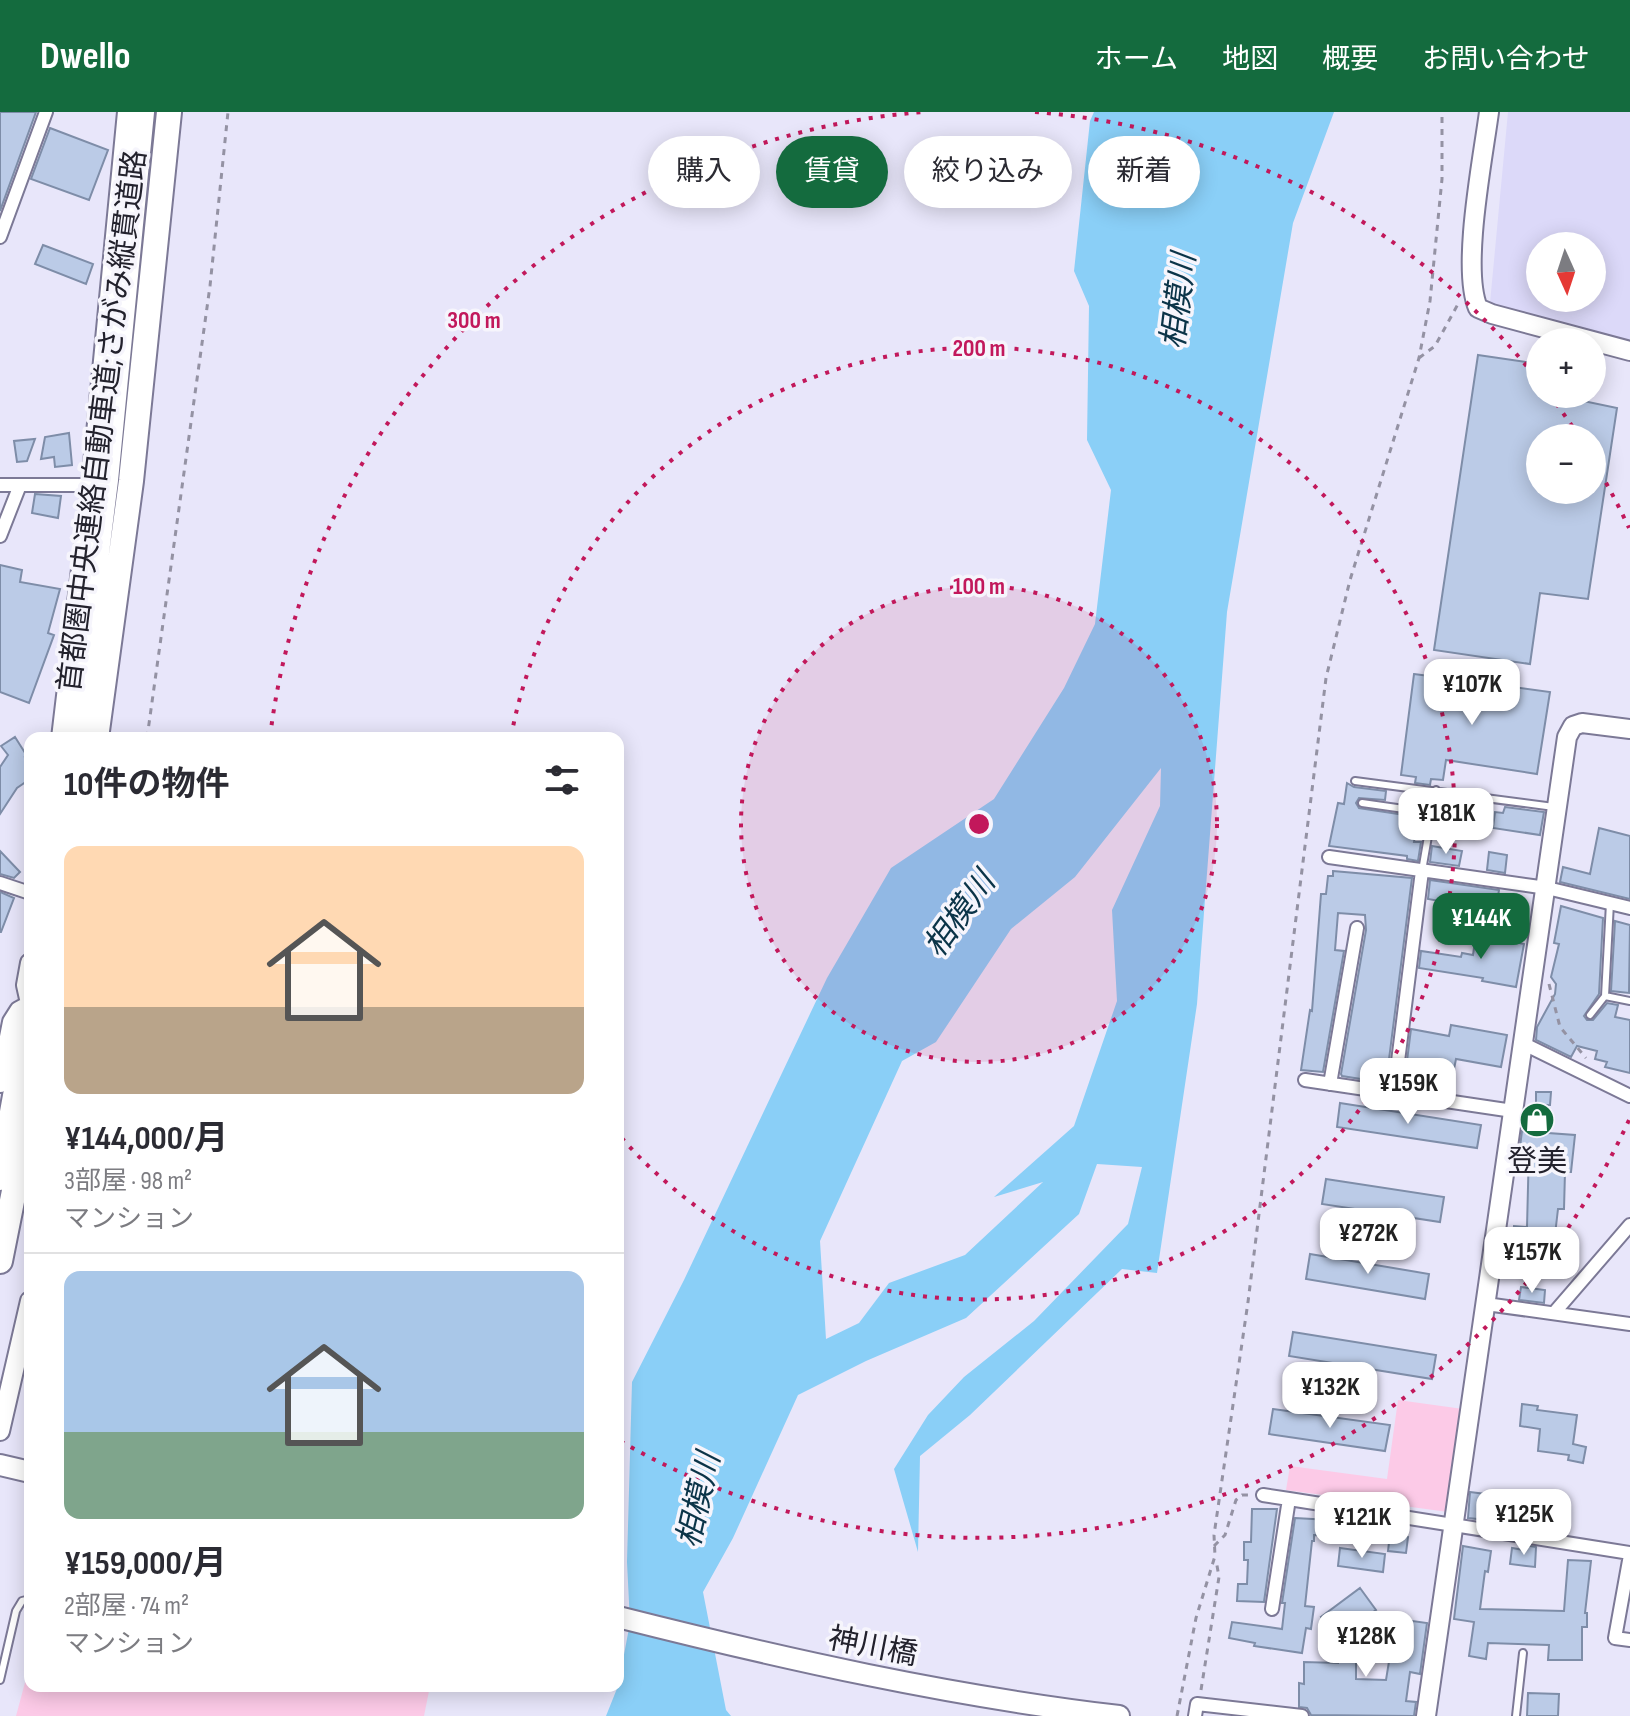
<!DOCTYPE html>
<html lang="ja">
<meta charset="utf-8">
<style>
body{margin:0;font-family:"Sofia Sans Condensed","Noto Sans JP",sans-serif;background:#f2f2f3;color:#2b2b33;height:100vh;display:flex;flex-direction:column;font-size:30px;white-space:nowrap}
*{box-sizing:border-box;margin:0}
p{font-size:26px;color:#7c7c81}
.icon{flex:none;width:44px;height:44px;fill:none;stroke:currentColor;stroke-width:2;stroke-linecap:round;stroke-linejoin:round}
.map{position:relative;flex:1;overflow:hidden}
.side{position:absolute;left:24px;top:620px;width:600px;height:960px;display:flex;flex-direction:column;background:#fff;border-radius:16px;box-shadow:0 4px 20px #0003}
.side>*{flex:none}
.hud{position:absolute;left:648px;top:24px;width:760px;height:72px;display:flex;gap:16px}
.needle{width:52px;rotate:177deg}
.buttons{position:absolute;left:1526px;top:120px;display:grid;gap:16px}
.buttons a{display:grid;place-items:center;width:80px;height:80px;border-radius:50%;background:#fff;box-shadow:0 4px 20px #0003;font-size:40px}
.price{position:absolute;translate:-50% -68px;padding:0 18px;border-radius:16px;background:#fff;color:#222;font-size:26px;line-height:52px;filter:drop-shadow(0 2px 4px #0008)}
.price::after{content:'';position:absolute;left:50%;top:48px;width:24px;height:18px;margin-left:-12px;background:inherit;clip-path:polygon(0 0,100% 0,50% 100%)}
.price.selected{background:#146b3e;color:#fff}
ul{padding:0;list-style:none}
li{display:grid;align-content:center;gap:16px;height:424px;padding:0 40px}
li+li{border-top:2px solid #e1e1e2}
li span{display:grid;place-items:center;height:248px;border-radius:16px;color:#555}
li>.icon{margin-inline-start:auto}
span .icon{width:144px;height:144px;fill:#fffc;stroke-width:1}
li b{font-size:34px}
h2{display:flex;justify-content:space-between;align-items:center;height:96px;padding:0 40px;font-size:34px}
.pill{padding:0 28px;border-radius:36px;background:#fff;box-shadow:0 4px 20px #0003;font-size:28px;line-height:72px}
.pill.selected{background:#146b3e;color:#fff}
header{display:flex;align-items:center;gap:48px;box-sizing:border-box;height:112px;padding:0 40px;background:#146b3e;color:#fff}
header strong{font-size:38px}
nav{display:flex;gap:44px;margin-inline-start:auto;font-size:28px}
.map>svg:first-child{display:block}
.built{fill:#dcd9f9;fill-rule:evenodd}
.green{fill:#fccae7}
.water{fill:#8acff7;fill-rule:evenodd}
.building{fill:#bbcbe7;stroke:#7e8da8;stroke-width:2;fill-rule:evenodd}
.lines{fill:none;stroke-linecap:round;stroke-linejoin:round}
.lane-casing{stroke:#7c7996;stroke-width:10}
.street-casing{stroke:#7c7996;stroke-width:16}
.secondary-casing{stroke:#7c7996;stroke-width:22}
.primary-casing{stroke:#7c7996;stroke-width:24}
.highway-casing{stroke:#7c7996;stroke-width:28}
.path{stroke:#9492a3;stroke-width:3;stroke-dasharray:6 6;stroke-linecap:butt}
.lane{stroke:#fff;stroke-width:6}
.street{stroke:#fff;stroke-width:12}
.secondary{stroke:#fff;stroke-width:18}
.primary{stroke:#fff;stroke-width:20}
.highway{stroke:#fff;stroke-width:24}
.ring{fill:none;stroke:#c2185b;stroke-width:4;stroke-dasharray:4 8}
.labels{text-anchor:middle;stroke-width:7;stroke-linejoin:round;paint-order:stroke}
.street-label{font-size:30px;fill:#23222d;stroke:#f6f5fc}
.poi-label{font-size:30px;fill:#23222d;stroke:#f6f5fc}
.water-label{font-size:32px;font-style:italic;fill:#0b3448;stroke:#f6f5fc}
.centre{fill:#c2185b;stroke:#f6f5fc;stroke-width:4}
.ring-label{font-size:24px;text-anchor:middle;font-weight:bold;fill:#c2185b;stroke:#f6f5fc;stroke-width:7;stroke-linejoin:round;paint-order:stroke}
</style>
<header>
<strong>Dwello</strong>
<nav><a>ホーム</a><a>地図</a><a>概要</a><a>お問い合わせ</a></nav>
</header>
<div class="map">
<svg width="1630" height="1604" viewBox="0 0 1630 1604">
<rect width="100%" height="100%" fill="#e8e6fa"/>
<!-- built -->
<path class="built" d="M1508,0H1630V232L1490,191ZM1540,134H1592V186H1540Z"/>
<!-- green -->
<path class="green" d="M1398,1288L1463,1297L1448,1400L1286,1378L1290,1354L1387,1367Z
M30,1552V1574H430L424,1604H16Z"/>
<!-- water -->
<path class="water" d="M1094,0H1334L1293,111L1227,500L1197,892L1157,1161L1122,1157L970,1303L920,1344L918,1440L894,1357L928,1303L964,1265L1034,1209L1128,1112L1142,1055L1097,1052L1079,1102L966,1206L866,1249L798,1283L733,1426L703,1480L726,1598L731,1604H606L618,1574L630,1511L627,1450L632,1270L684,1168L827,866L891,756L994,687L1064,576L1095,512L1111,378L1087,328L1089,194L1074,159L1090,9ZM1161,656L1160,694L1112,798L1117,889L1074,1014L994,1085L1043,1070L965,1143L889,1171L859,1211L826,1227L820,1129L902,949L936,930L1011,817L1075,765Z"/>
<!-- building -->
<path class="building" d="M0,0H36L0,99Z
M50,16L108,38L89,88L31,67Z
M43,133L93,152L86,172L35,152Z
M1478,243L1540,252V282H1570L1569,286L1617,296L1588,487L1540,481L1530,552L1434,538ZM1540,326H1592V378H1540Z
M69,321L72,353L55,355L54,345L41,347L45,325Z
M35,327L27,349L17,350L14,329Z
M35,382L61,384L58,406L32,401Z
M0,453L22,458L20,470L60,477L48,521L54,523L29,591L0,580Z
M1414,562L1550,580L1537,662L1446,648L1443,668L1431,667L1430,673L1415,671L1416,665L1401,663Z
M15,625L27,644L25,645L30,652V667L17,676L0,702V655L8,643L1,634Z
M1347,671L1354,675L1386,679L1385,688L1359,686L1356,691L1359,696L1418,705L1414,730H1421L1418,749L1407,747V744L1329,734L1338,691L1344,692Z
M1414,683L1429,685L1427,693L1412,692Z
M1505,695L1544,700L1540,723L1493,716L1495,700L1503,701Z
M1599,716L1630,724V787L1560,770L1563,755L1590,762Z
M1432,734L1462,739L1459,754L1430,750Z
M0,739L20,760L14,766L0,762Z
M1489,740L1507,743L1505,761L1487,758Z
M1333,759L1412,766L1386,971L1342,964L1341,962L1366,818L1365,803L1338,801L1335,838L1344,839L1323,960L1301,958L1310,898L1312,899L1321,782H1326L1328,764H1333Z
M1430,768L1499,778L1496,797L1473,794L1470,815L1448,811L1451,791L1428,787Z
M0,780L14,786L1,820H0Z
M1561,794L1603,806L1599,882L1584,904L1587,908H1593L1607,891L1618,893L1615,905L1630,908V961L1605,955L1607,950L1595,947L1597,939L1577,934L1571,945L1536,928L1537,915L1555,882L1556,872L1551,865L1559,832L1554,831Z
M1615,809L1630,813L1629,881L1611,879Z
M1476,822L1524,832L1516,875L1482,869L1483,866L1419,856L1421,839L1461,845L1462,841L1473,843Z
M1451,913L1507,923L1501,955L1456,947L1454,957L1407,949L1411,917L1449,924Z
M1536,980H1551L1550,993H1536Z
M1340,991L1481,1013L1477,1036L1337,1015Z
M1522,1019L1575,1023L1571,1060H1565L1564,1097H1558L1553,1140L1512,1135L1514,1114L1527,1115L1529,1035H1520Z
M1326,1067L1444,1085L1440,1110L1322,1092Z
M1310,1142L1429,1162L1425,1187L1306,1167Z
M1521,1175L1545,1178L1544,1191L1519,1188Z
M1293,1220L1436,1243L1432,1267L1289,1244Z
M1522,1292L1538,1294L1537,1298L1577,1303L1573,1332L1586,1335L1583,1351L1568,1348L1569,1343L1538,1339L1540,1317L1520,1314Z
M1273,1297L1390,1313L1385,1339L1269,1322Z
M1470,1380L1525,1387L1524,1393L1541,1395L1538,1417L1527,1416V1412L1468,1406Z
M1252,1397H1277L1264,1490L1237,1489L1238,1472H1247L1248,1448H1244V1430H1251Z
M1295,1406L1347,1409V1424L1314,1423V1429H1312L1305,1494L1314,1495L1311,1517L1306,1516L1302,1541L1254,1534L1255,1531L1229,1526L1232,1510L1282,1517L1285,1491H1282Z
M1390,1422L1408,1425L1406,1441L1388,1439Z
M1524,1433L1536,1435L1535,1455L1510,1452L1512,1436L1524,1438Z
M1463,1434L1491,1439L1488,1460L1485,1459L1480,1497L1564,1499L1568,1448L1591,1449L1585,1501H1587V1515H1582V1548H1548L1549,1533L1488,1531L1486,1547L1469,1544L1474,1510L1454,1507Z
M1340,1436L1385,1442L1383,1460L1338,1454Z
M1360,1476L1376,1498L1336,1526L1321,1505Z
M1391,1506L1427,1511L1420,1562L1410,1560L1406,1589L1416,1590L1414,1604L1311,1603L1307,1596L1299,1595V1571L1304,1572V1550L1338,1551V1538L1356,1539V1567L1386,1568L1393,1525L1389,1524Z
M1528,1581L1559,1582L1558,1604H1527Z"/>
<g class="lines">
<defs>
<path id="lane" d="M1355,669L1554,695
M1362,691L1432,701
M1422,759L1436,678
M1605,884L1630,889
M1590,903L1605,884L1610,791
M0,1568L16,1499L22,1489L30,1487
M1516,1604L1523,1541"/>
<path id="street" d="M0,125L46,0
M0,373H91
M0,424L20,373
M1329,745L1547,776L1630,796
M0,771L30,781
M1524,932L1630,984
M1305,968L1513,999
M1330,972L1357,816
M1394,981L1422,759
M1486,1192L1630,1212
M1554,1201L1630,1113
M1263,1383L1289,1387
M1630,1443L1615,1526L1630,1528
M1272,1497L1289,1387L1630,1441
M1195,1604L1197,1592L1302,1604"/>
<path id="secondary" d="M1489,0C1483,46 1461,156 1478,196L1492,202L1630,239
M61,626L91,373L127,0
M30,851L26,873L30,891
M0,971L12,910L19,899L30,893
M0,1319L30,1189
M1426,1604L1567,625L1573,614L1582,611L1630,617"/>
<path id="primary" d="M0,1353L30,1360
M618,1505C784,1547 949,1584 1119,1604"/>
<path id="highway" d="M74,626L106,368L142,0
M96,626L131,369L169,0
M0,1066L30,902
M0,1149L30,999"/>
</defs>
<!-- lane casing -->
<use href="#lane" class="lane-casing"/>
<!-- street casing -->
<use href="#street" class="street-casing"/>
<!-- secondary casing -->
<use href="#secondary" class="secondary-casing"/>
<!-- primary casing -->
<use href="#primary" class="primary-casing"/>
<!-- highway casing -->
<use href="#highway" class="highway-casing"/>
<!-- path -->
<path class="path" d="M1419,246L1435,234L1458,192
M147,626L210,174L228,0
M1549,872L1560,915L1586,946
M1214,1434L1225,1423L1236,1388L1242,1383H1250
M1201,1578L1219,1465L1216,1448
M1177,1604L1196,1506L1215,1444L1214,1423L1248,1190L1326,566L1350,468L1419,246L1430,189L1442,67V0"/>
<!-- lane -->
<use href="#lane" class="lane"/>
<!-- street -->
<use href="#street" class="street"/>
<!-- secondary -->
<use href="#secondary" class="secondary"/>
<!-- primary -->
<use href="#primary" class="primary"/>
<!-- highway -->
<use href="#highway" class="highway"/>
</g>
<!-- distance rings -->
<circle cx="979" cy="712" r="238" fill="#c2185b" fill-opacity=".12"/>
<g class="ring">
<circle cx="979" cy="712" r="238"/>
<path d="M511 625A476 476 0 1 1 620 1024"/>
<path d="M1629 1008A714 714 0 0 1 622 1330M270 625A714 714 0 0 1 923 0M1035 0A714 714 0 0 1 1538 268M1549 282A714 714 0 0 1 1578 323M1594 350A714 714 0 0 1 1629 416"/>
</g>
<!-- icons -->
<defs>
<symbol id="shop-disc" viewBox="-11 -11 22 22"><circle r="9.5" fill="#146b3e" stroke="#f6f5fc"/><path d="M-5-2.5h2.3a2.7 3.5 0 0 1 5.4 0H5L5.5 6h-11ZM-1.5-2.5h3a1.5 2.3 0 0 0-3 0Z" fill="#fff"/></symbol>
</defs>
<g fill-rule="evenodd">
<use href="#shop-disc" x="1517" y="988" width="40" height="40"/>
</g>
<g class="labels">
<!-- street labels -->
<g class="street-label">
<text transform="translate(102 309) rotate(-83)" y="10">首都圏中央連絡自動車道;さがみ縦貫道路</text>
<text transform="translate(873 1534) rotate(11)" y="10">神川橋</text>
</g>
<!-- poi labels -->
<g class="poi-label">
<text x="1537" y="1059">登美</text>
</g>
<!-- water labels -->
<g class="water-label">
<text transform="translate(1178 189) rotate(-83)" y="11">相模川</text>
<text transform="translate(959 802) rotate(-54)" y="11">相模川</text>
<text transform="translate(698 1388) rotate(-77)" y="11">相模川</text>
</g>
</g>
<circle cx="979" cy="712" r="12" class="centre"/>
<g class="ring-label">
<text x="474" y="216">300 m</text>
<text x="979" y="244">200 m</text>
<text x="979" y="482">100 m</text>
</g>
</svg>
<div class="buttons">
<a><svg class="needle" viewBox="-14 -14 28 28"><path d="M0-13l5 13h-10z" fill="#e53935"/><path d="M0 13l5-13h-10z" fill="#7c7c81"/></svg></a>
<a>+</a>
<a>−</a>
</div>
<b class="price" style="left:1472px;top:615px">¥107K</b>
<b class="price" style="left:1446px;top:744px">¥181K</b>
<b class="price selected" style="left:1481px;top:849px">¥144K</b>
<b class="price" style="left:1408px;top:1014px">¥159K</b>
<b class="price" style="left:1368px;top:1164px">¥272K</b>
<b class="price" style="left:1532px;top:1183px">¥157K</b>
<b class="price" style="left:1330px;top:1318px">¥132K</b>
<b class="price" style="left:1524px;top:1445px">¥125K</b>
<b class="price" style="left:1362px;top:1448px">¥121K</b>
<b class="price" style="left:1366px;top:1567px">¥128K</b>
<div class="hud">
<a class="pill">購入</a>
<a class="pill selected">賃貸</a>
<a class="pill">絞り込み</a>
<a class="pill">新着</a>
</div>
<section class="side">
<h2>10件の物件<svg class="icon" aria-label="filters" viewBox="0 0 24 24"><path d="M4 7h16M4 17h16"/><circle cx="9" cy="7" r="2"/><circle cx="15" cy="17" r="2"/></svg></h2>
<ul>
<li><span style="background:linear-gradient(#ffd9b3 65%,#b9a48a 0)"><svg class="icon" aria-label="home" viewBox="0 0 24 24"><path d="M3 11l9-7 9 7M6 9v11h12V9"/></svg></span><div><b>¥144,000/月</b><p>3部屋 · 98 m²</p><p>マンション</p></div></li>
<li><span style="background:linear-gradient(#a9c7e8 65%,#7fa58c 0)"><svg class="icon" aria-label="home" viewBox="0 0 24 24"><path d="M3 11l9-7 9 7M6 9v11h12V9"/></svg></span><div><b>¥159,000/月</b><p>2部屋 · 74 m²</p><p>マンション</p></div></li>
</ul>
</section>
</div>
